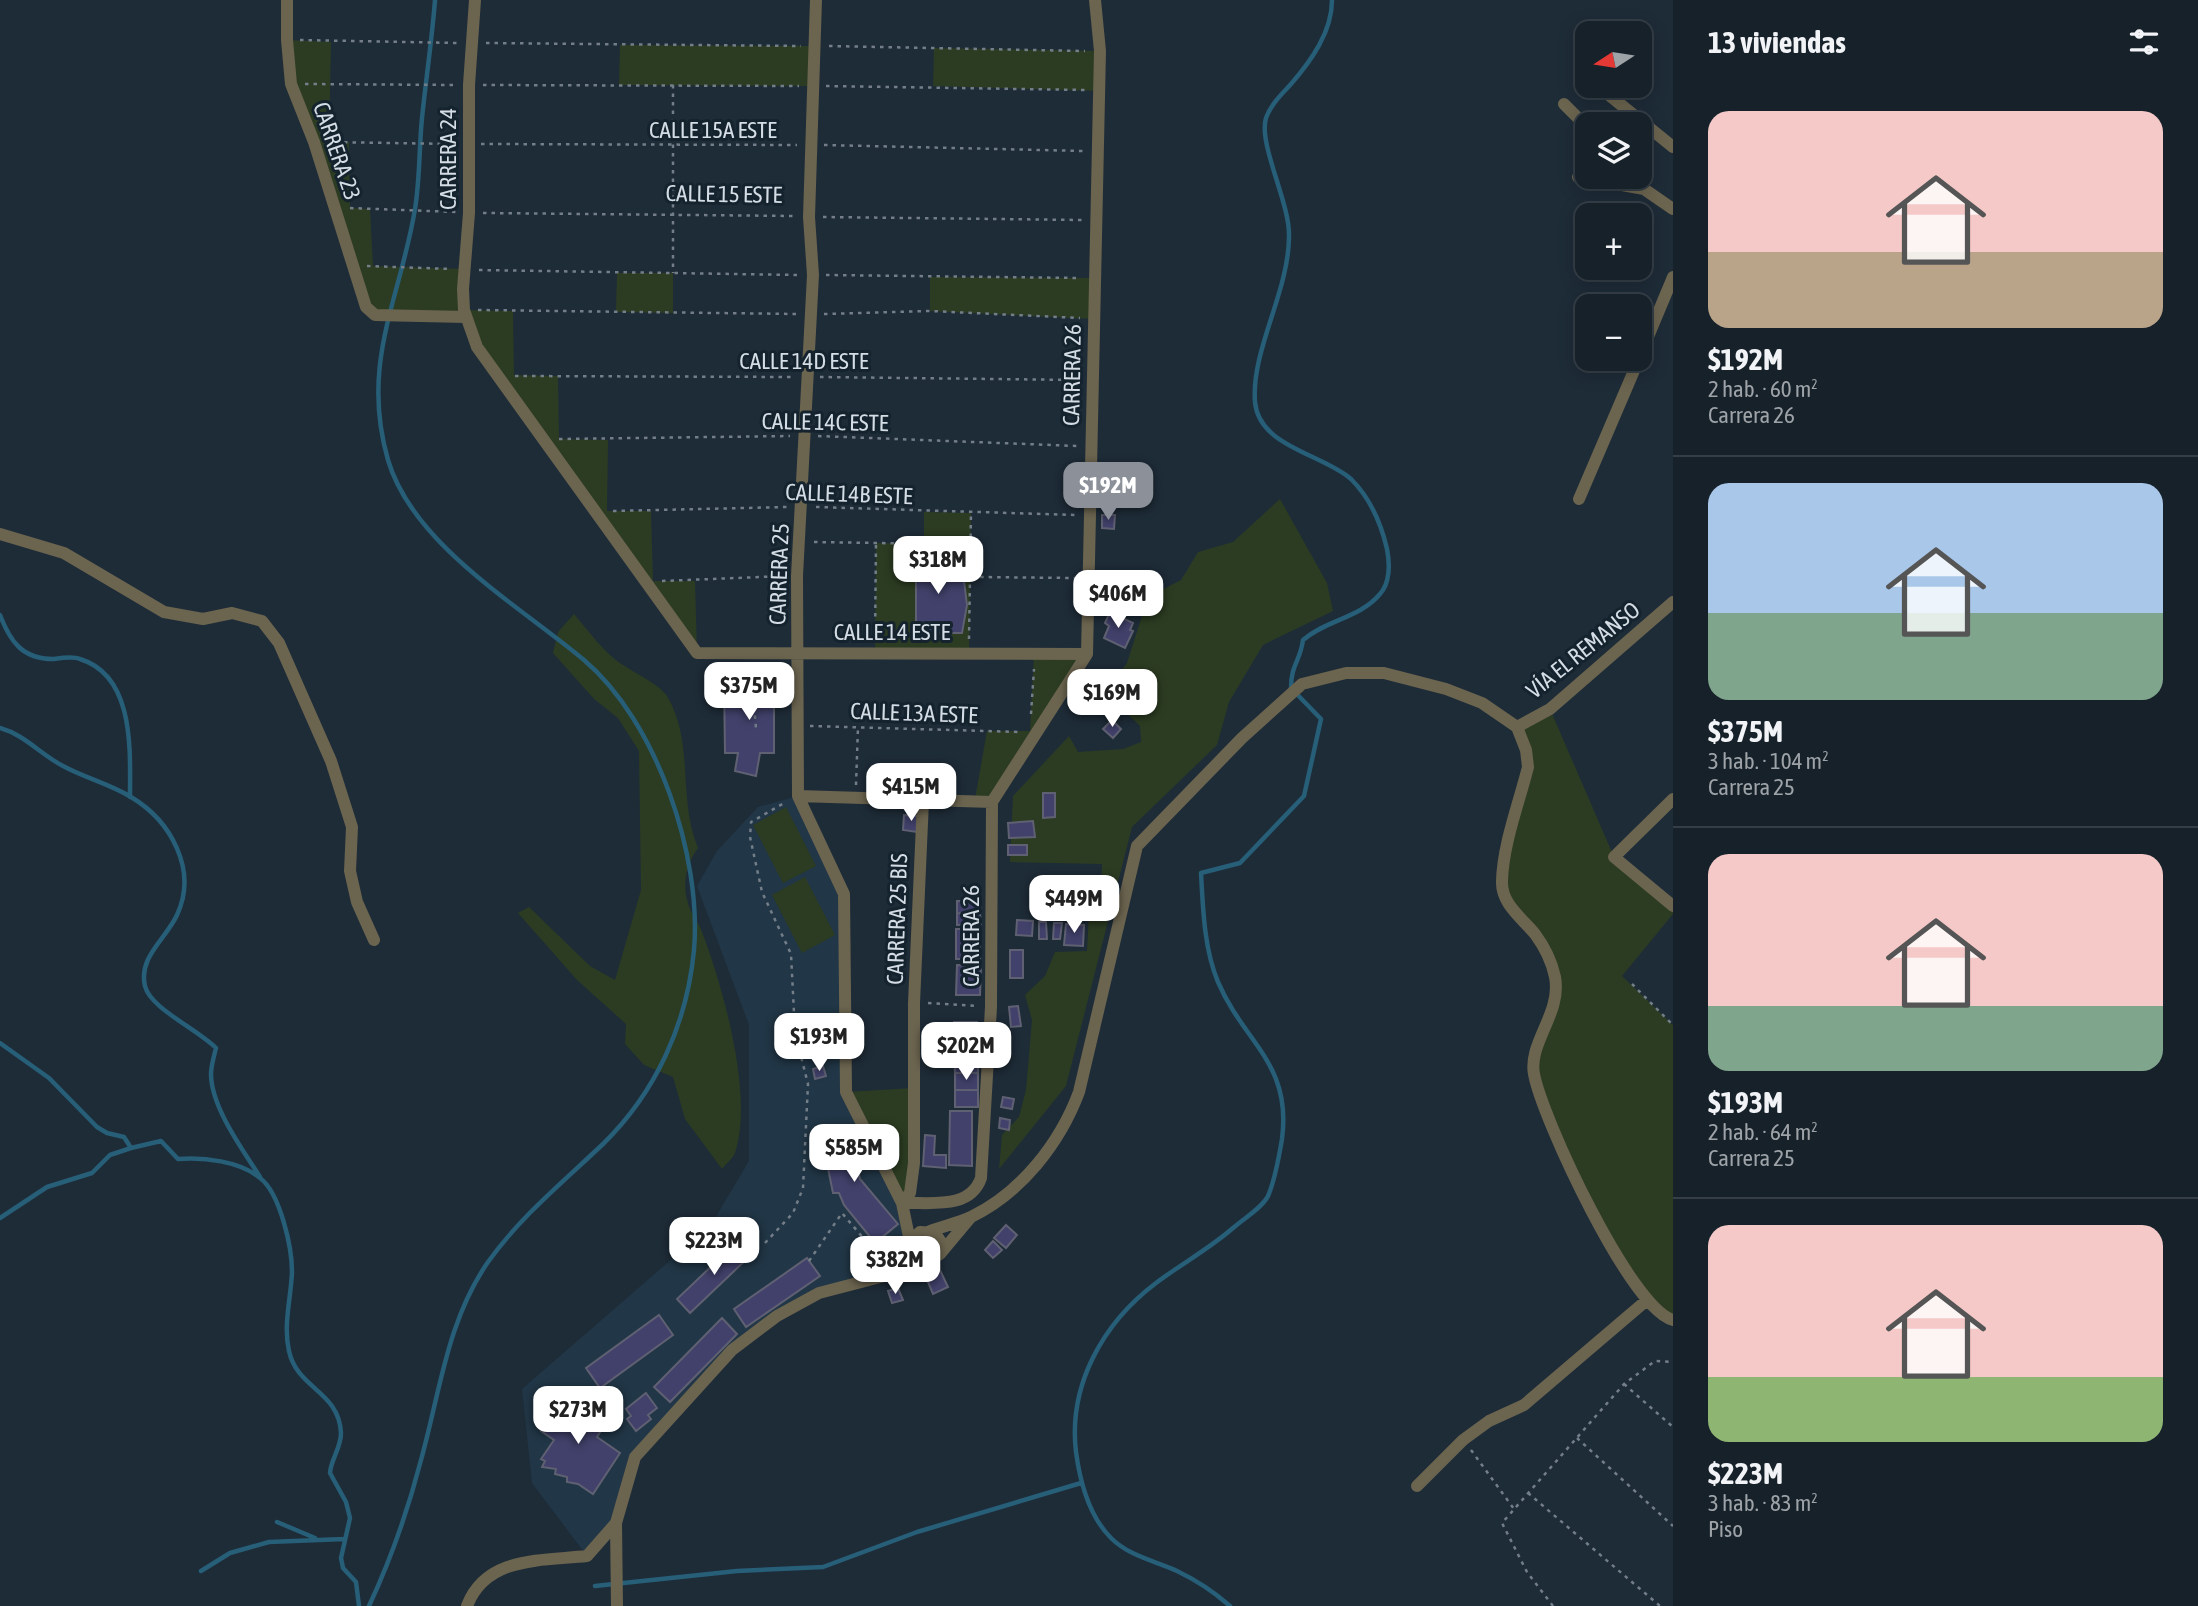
<!DOCTYPE html>
<html lang="es">
<meta charset="utf-8">
<style>
body{margin:0;font-family:"Asap Condensed",sans-serif;background:#232e36;color:#f1f3f6;height:100vh;display:flex;flex-direction:column;font-size:26px;white-space:nowrap}
*{box-sizing:border-box;margin:0}
p{font-size:23px;color:#9ea3a8}
.icon{flex:none;width:38px;height:38px;fill:none;stroke:currentColor;stroke-width:2;stroke-linecap:round;stroke-linejoin:round}
.map{position:relative;flex:1;overflow:hidden}
.panel{display:flex;flex-direction:column;background:#16212a;width:525px}
.panel>*{flex:none}
.needle{width:46px;rotate:258deg}
.controls{position:absolute;left:1575px;top:21px;display:grid;gap:14px}
.controls a{display:grid;place-items:center;width:77px;height:77px;border-radius:14px;background:#16212a;box-shadow:0 4px 18px #0003,0 0 0 2px #353e47;font-size:35px}
.price{position:absolute;translate:-50% -60px;padding:0 16px;border-radius:14px;background:#fff;color:#222;font-size:23px;line-height:46px;filter:drop-shadow(0 2px 4px #0008)}
.price::after{content:'';position:absolute;left:50%;top:42px;width:21px;height:16px;margin-left:-10px;background:inherit;clip-path:polygon(0 0,100% 0,50% 100%)}
.price.active{background:#8c9099;color:#fff}
ul{padding:0;list-style:none}
li{display:grid;align-content:center;gap:14px;height:371px;padding:0 35px}
li+li{border-top:2px solid #353e47}
li span{display:grid;place-items:center;height:217px;border-radius:21px;color:#555}
li>.icon{margin-inline-start:auto}
span .icon{width:126px;height:126px;fill:#fffc;stroke-width:1}
li b{font-size:30px}
h2{display:flex;justify-content:space-between;align-items:center;height:84px;padding:0 35px;font-size:30px}
main{display:flex;flex:1;min-height:0}
.map>svg:first-child{display:block}
.built{fill:#213646}
.green{fill:#2c3c22;fill-rule:evenodd}
.lines{fill:none;stroke-linecap:round;stroke-linejoin:round}
.stream{stroke:#275e78;stroke-width:4.5}
.building{fill:#41416b;stroke:#5f6072;stroke-width:2}
.path{stroke:#737e88;stroke-width:2.5;stroke-dasharray:3.5 5;stroke-linecap:butt}
.street{stroke:#6b644f;stroke-width:12}
.labels{text-anchor:middle;stroke-width:6;stroke-linejoin:round;paint-order:stroke}
.street-label{font-size:23px;fill:#d4dde5;stroke:#14232e}
</style>
<main>
<div class="map">
<svg width="1673" height="1606" viewBox="0 0 1673 1606">
<rect width="100%" height="100%" fill="#1e2c38"/>
<!-- built -->
<path class="built" d="M798,796L844,894L846,1092L902,1203L920,1261L819,1293L732,1350L635,1457L616,1523L587,1556L532,1483L522,1389L711,1225L749,1161V1025L697,886L717,851L758,807Z"/>
<!-- green -->
<path class="green" d="M287,40L331,42L329,142H349L350,208L370,209L373,266L466,269L464,310L513,311L514,375L558,376L559,439L608,440L607,511H651L653,581H695L697,653L501,376L466,318L375,315L291,84Z
M620,45L815,46L812,86L619,85Z
M934,48L1100,51L1099,91L933,86Z
M617,273H673V313L616,312Z
M930,277L1095,278L1094,319L930,311Z
M1280,499L1327,583L1333,611L1263,645L1229,702L1217,745L1132,827L1066,1086L999,1169L1002,1135L1019,1117L1026,1090L1032,1020L1025,995L1045,976L1055,952L1087,951L1089,913L1100,897L1102,864L1010,862L1013,796L1069,736L1078,752L1123,749L1141,742L1140,726L1119,706L1113,681L1127,663L1148,597L1181,580L1198,552L1233,542Z
M924,512L971,513L969,653L875,652L876,543L924,544ZM942,573H963L967,605L963,633L916,632Z
M574,614C586,628 597,643 610,655C624,669 657,681 667,696C695,743 677,798 698,848C686,864 682,884 688,903C690,913 699,922 702,932C723,987 754,1096 735,1153C733,1158 726,1164 722,1169L685,1119L673,1077L644,1065L625,1044L626,1024L577,980L518,913L529,907L590,966L615,980L641,890L639,751L618,718L594,699L553,653L558,632Z
M1034,654H1087L998,793L975,799L987,731H1030Z
M1550,709L1614,857L1673,906V914L1622,976L1673,1025V1320L1647,1300L1592,1214L1533,1071L1554,975L1507,900L1506,854L1528,767L1517,727Z
M786,807L816,866L783,883L753,825Z
M805,877L835,935L802,953L772,895Z
M914,1088V1163L902,1203L846,1092Z"/>
<g class="lines">
<!-- stream -->
<path class="stream" d="M0,615C10,641 22,659 53,659C61,658 73,656 80,659C135,676 130,751 130,797
M0,728C25,735 40,754 63,766C85,778 110,784 131,797C171,821 198,870 177,915C166,939 138,957 145,986C150,1008 197,1029 216,1048C214,1056 211,1066 211,1074C211,1107 243,1150 260,1177
M0,1043L49,1078L97,1127L107,1133L124,1137L131,1148L161,1141L178,1159C203,1157 240,1161 260,1178C280,1193 292,1247 292,1272C291,1298 283,1325 289,1351C297,1389 339,1391 341,1433C341,1448 331,1459 330,1473L346,1502L350,1518L341,1558L343,1568L356,1582L359,1606
M0,1218L47,1187L92,1173L110,1155L131,1148
M277,1522L315,1538
M201,1571L230,1553L269,1542L344,1539
M595,1586L737,1571L823,1567L917,1532L1081,1483
M369,1606C391,1559 408,1510 421,1460C440,1392 447,1321 488,1262C520,1217 563,1182 603,1144C656,1092 687,1024 694,950C702,856 657,722 584,660C520,606 413,545 388,460C360,363 400,300 415,209C420,179 419,148 422,118C426,79 432,39 435,0
M1230,1606C1214,1592 1196,1580 1177,1571C1155,1561 1129,1556 1111,1538C1089,1516 1080,1482 1076,1452C1068,1385 1103,1323 1156,1283C1181,1264 1209,1249 1233,1228C1243,1219 1262,1208 1268,1196C1275,1180 1279,1157 1282,1139C1292,1063 1244,1043 1218,982C1204,949 1203,908 1201,873L1240,863L1304,796L1321,719L1291,688C1291,664 1300,662 1303,640C1326,620 1360,618 1380,594C1390,583 1390,564 1387,549C1381,523 1370,498 1351,479C1323,454 1259,447 1255,402C1251,350 1289,292 1289,236C1290,203 1258,144 1266,118C1271,104 1281,95 1291,84C1311,61 1332,32 1332,0"/>
</g>
<!-- building -->
<path class="building" d="M1102,515H1115L1114,529L1102,528Z
M916,550H942V573H963L967,605L962,633H916Z
M1124,586L1141,596L1138,603L1120,593Z
M1110,612L1133,623L1130,630L1133,631L1125,648L1104,638L1109,626L1105,623Z
M724,680H774V753H760L756,776L735,771L738,753H725Z
M1112,720L1121,729L1113,738L1103,729Z
M1043,793H1055V817L1043,818Z
M904,815L919,816L918,832L903,830Z
M1033,821L1035,837L1009,838L1008,823Z
M1008,845H1027V855H1008Z
M957,901H981L980,914L957,913Z
M957,913L980,914L981,924L957,925Z
M1017,920L1033,921L1032,936L1016,935Z
M1039,922H1046L1047,939H1039Z
M1054,923H1062L1060,939H1053Z
M1066,924L1084,925L1083,946L1064,945Z
M956,929H980V959H956Z
M1010,950H1023V978H1010Z
M957,965L981,966L980,995H956Z
M1018,1006L1021,1026L1011,1027L1009,1007Z
M954,1022H977L978,1039H954Z
M954,1039H978V1056H954Z
M954,1056H978V1073H955Z
M823,1066L826,1076L815,1079L813,1069Z
M955,1073H978V1090H955Z
M955,1090H978V1107H955Z
M1003,1097L1014,1099L1012,1109L1001,1107Z
M950,1111H972V1166L949,1165Z
M1000,1118L1010,1120L1009,1130L999,1128Z
M847,1125L860,1179L898,1224L875,1243L844,1205L839,1193H833L820,1129Z
M925,1135L935,1136L934,1155H946V1168L923,1166Z
M1006,1225L1017,1235L1006,1248L994,1238Z
M738,1241L751,1255L690,1313L677,1299Z
M993,1241L1002,1250L993,1258L985,1250Z
M807,1258L820,1276L746,1327L734,1309Z
M939,1268L948,1287L933,1294L925,1275Z
M898,1288L903,1300L892,1303L888,1291Z
M659,1315L673,1335L600,1388L586,1368Z
M722,1318L737,1334L670,1402L654,1387Z
M646,1393L657,1408L648,1415L651,1419L636,1431L627,1419L631,1416L626,1409Z
M565,1396L601,1421L604,1426L597,1437L620,1453L593,1494L578,1484L567,1482V1477L555,1474L556,1469L542,1467L545,1461L541,1459L554,1440L541,1431Z"/>
<g class="lines">
<!-- path -->
<path class="path" d="M300,40L458,43
M486,43L801,46
M829,46L1085,51
M305,84L456,85
M483,85L799,86
M673,85V273
M826,86L1086,90
M327,142L454,144
M481,144L797,145
M824,145L1084,151
M350,208L456,212
M483,213L795,216
M823,217L1082,220
M367,266L451,269
M479,270L798,275
M826,275L1081,278
M478,310L797,314
M824,314L930,311L1080,318
M515,376L795,377
M820,377L1079,380
M818,436L1077,446
M559,439L790,436
M816,507L1075,515
M613,511L788,507
M814,542L939,544L977,577L1075,578
M662,581L785,576
M969,639L971,513
M875,642L876,543
M720,673H784
M751,673L756,728
M1031,714L1034,669
M810,726L1021,732
M856,785L858,727
M1632,984L1673,1025
M928,1003L977,1006
M765,1243L793,1213L803,1188L808,1084L795,1033L791,954L762,892L750,837L751,822L786,802
M809,1261L842,1213L870,1246L856,1258
M1624,1384L1673,1427
M1577,1438L1673,1526
M1471,1450L1514,1509
M1528,1493L1660,1606
M1553,1606L1527,1572L1502,1523L1624,1384L1655,1361L1673,1362"/>
<!-- street -->
<path class="street" d="M287,0V40L291,84L314,142L366,307L375,315L466,317
M475,0L469,85V213L463,289L464,310L477,347L697,653L1087,654
M816,0L809,217L813,275L797,576L798,796L844,894L846,1092L902,1203L913,1256L927,1262
M1598,86L1673,147
M1564,104L1587,127
M1578,177L1644,189L1673,209
M1640,356L1673,277
M1579,499L1639,359
M0,534L64,553L164,612L203,619L232,613L262,621L279,643L331,761L352,827L350,871L357,902L374,940
M1517,727L1550,709L1673,602
M798,796L992,802
M1673,799L1614,857L1673,906
M902,1203C930,1202 970,1210 981,1178L991,1007L992,802L1087,654L1100,51L1095,0
M902,1203L910,1193L914,1163V1003L923,801
M930,1231C943,1226 958,1223 971,1217C1021,1193 1060,1143 1079,1092L1137,846L1242,738L1302,684L1346,673H1384L1446,689L1482,703L1517,727L1526,750L1528,767C1519,803 1503,844 1502,881C1501,904 1522,918 1535,934C1544,946 1552,963 1555,977C1562,1013 1528,1043 1534,1074C1542,1118 1631,1309 1673,1320
M940,1254L971,1217
M1417,1486L1463,1440L1489,1421L1524,1405L1647,1300
M467,1606C486,1556 542,1561 587,1556L616,1523
M617,1606L616,1523L635,1457L732,1350L777,1316L819,1293L915,1268L940,1254L941,1242L935,1233L920,1232L912,1239"/>
</g>
<g class="labels">
<!-- street labels -->
<g class="street-label">
<text x="713" y="138">CALLE 15A ESTE</text>
<text transform="translate(337 151) rotate(71)" y="8">CARRERA 23</text>
<text transform="translate(448 159) rotate(-90)" y="8">CARRERA 24</text>
<text transform="translate(724 194) rotate(1)" y="8">CALLE 15 ESTE</text>
<text x="804" y="369">CALLE 14D ESTE</text>
<text transform="translate(1072 375) rotate(-89)" y="8">CARRERA 26</text>
<text transform="translate(825 422) rotate(1)" y="8">CALLE 14C ESTE</text>
<text transform="translate(849 494) rotate(2)" y="8">CALLE 14B ESTE</text>
<text transform="translate(779 574) rotate(-88)" y="8">CARRERA 25</text>
<text x="892" y="640">CALLE 14 ESTE</text>
<text transform="translate(1583 650) rotate(-39)" y="8">VÍA EL REMANSO</text>
<text transform="translate(914 713) rotate(2)" y="8">CALLE 13A ESTE</text>
<text transform="translate(897 919) rotate(-88)" y="8">CARRERA 25 BIS</text>
<text transform="translate(971 936) rotate(-90)" y="8">CARRERA 26</text>
</g>
</g>
</svg>
<div class="controls">
<a><svg class="needle" viewBox="-14 -14 28 28"><path d="M0-13l5 13h-10z" fill="#e53935"/><path d="M0 13l5-13h-10z" fill="#9ea3a8"/></svg></a>
<a><svg class="icon" aria-label="layers" viewBox="0 0 24 24"><path d="M12 4l9 5-9 5-9-5zM3 14l9 5 9-5"/></svg></a>
<a>+</a>
<a>−</a>
</div>
<b class="price active" style="left:1108px;top:522px">$192M</b>
<b class="price" style="left:938px;top:596px">$318M</b>
<b class="price" style="left:1118px;top:630px">$406M</b>
<b class="price" style="left:749px;top:722px">$375M</b>
<b class="price" style="left:1112px;top:729px">$169M</b>
<b class="price" style="left:911px;top:823px">$415M</b>
<b class="price" style="left:1074px;top:935px">$449M</b>
<b class="price" style="left:819px;top:1073px">$193M</b>
<b class="price" style="left:966px;top:1082px">$202M</b>
<b class="price" style="left:854px;top:1184px">$585M</b>
<b class="price" style="left:714px;top:1277px">$223M</b>
<b class="price" style="left:895px;top:1296px">$382M</b>
<b class="price" style="left:578px;top:1446px">$273M</b>
</div>
<section class="panel">
<h2>13 viviendas<svg class="icon" aria-label="filters" viewBox="0 0 24 24"><path d="M4 7h16M4 17h16"/><circle cx="9" cy="7" r="2"/><circle cx="15" cy="17" r="2"/></svg></h2>
<ul>
<li><span style="background:linear-gradient(#f6c9c9 65%,#b9a48a 0)"><svg class="icon" aria-label="home" viewBox="0 0 24 24"><path d="M3 11l9-7 9 7M6 9v11h12V9"/></svg></span><div><b>$192M</b><p>2 hab. · 60 m²</p><p>Carrera 26</p></div></li>
<li><span style="background:linear-gradient(#a9c7e8 60%,#7fa58c 0)"><svg class="icon" aria-label="home" viewBox="0 0 24 24"><path d="M3 11l9-7 9 7M6 9v11h12V9"/></svg></span><div><b>$375M</b><p>3 hab. · 104 m²</p><p>Carrera 25</p></div></li>
<li><span style="background:linear-gradient(#f6c9c9 70%,#7fa58c 0)"><svg class="icon" aria-label="home" viewBox="0 0 24 24"><path d="M3 11l9-7 9 7M6 9v11h12V9"/></svg></span><div><b>$193M</b><p>2 hab. · 64 m²</p><p>Carrera 25</p></div></li>
<li><span style="background:linear-gradient(#f6c9c9 70%,#8fb573 0)"><svg class="icon" aria-label="home" viewBox="0 0 24 24"><path d="M3 11l9-7 9 7M6 9v11h12V9"/></svg></span><div><b>$223M</b><p>3 hab. · 83 m²</p><p>Piso</p></div></li>
</ul>
</section>
</main>
